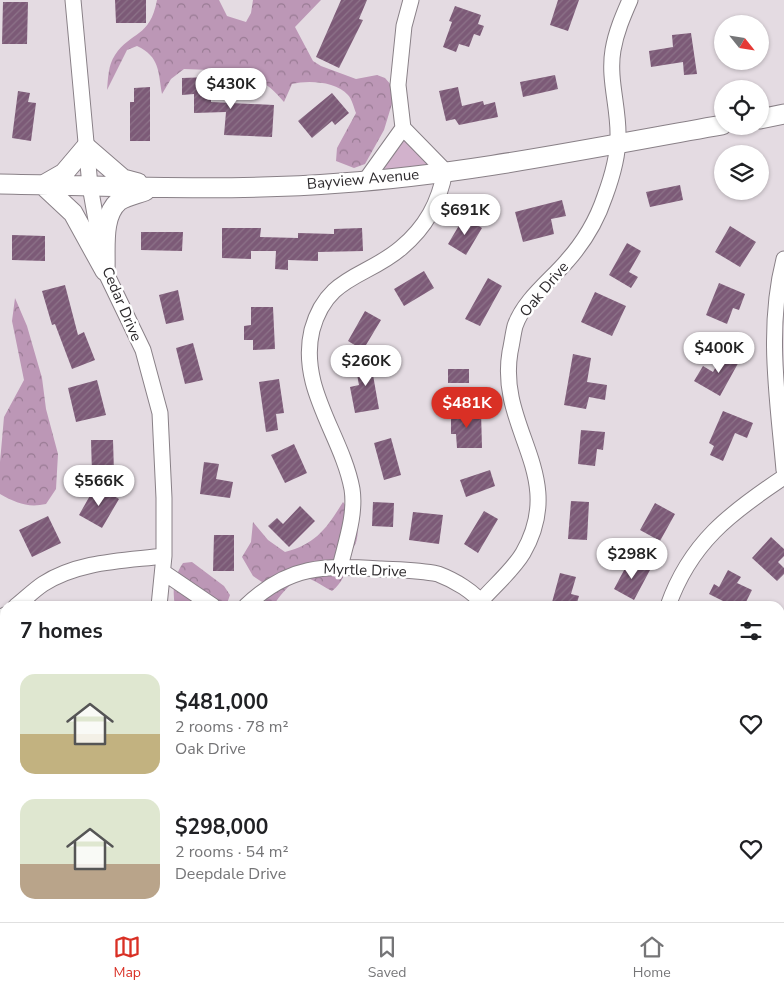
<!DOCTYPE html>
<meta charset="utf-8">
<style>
body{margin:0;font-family:"Nunito Sans",sans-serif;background:#f6f6f6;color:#202124;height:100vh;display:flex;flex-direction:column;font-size:19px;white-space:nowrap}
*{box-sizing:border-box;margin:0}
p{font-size:16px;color:#757577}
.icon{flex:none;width:28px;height:28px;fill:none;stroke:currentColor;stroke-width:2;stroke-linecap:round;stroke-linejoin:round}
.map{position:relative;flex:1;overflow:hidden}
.panel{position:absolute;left:0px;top:601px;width:785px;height:321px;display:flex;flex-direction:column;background:#fff;border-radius:15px 15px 0 0;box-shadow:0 1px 4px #0004}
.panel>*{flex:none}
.needle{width:32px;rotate:120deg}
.controls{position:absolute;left:714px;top:15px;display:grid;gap:10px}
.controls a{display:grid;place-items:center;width:55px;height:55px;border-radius:50%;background:#fff;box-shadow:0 1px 4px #0004;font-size:25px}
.price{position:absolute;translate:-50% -42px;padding:0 11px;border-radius:18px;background:#fff;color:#222;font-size:16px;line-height:32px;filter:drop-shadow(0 1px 2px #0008)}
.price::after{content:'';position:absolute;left:50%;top:30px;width:15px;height:11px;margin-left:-8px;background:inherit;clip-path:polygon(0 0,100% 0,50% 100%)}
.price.current{background:#d93025;color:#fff}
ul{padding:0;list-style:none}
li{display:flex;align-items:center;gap:15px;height:125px;padding:0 20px}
li span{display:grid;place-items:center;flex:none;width:140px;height:100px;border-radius:15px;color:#555}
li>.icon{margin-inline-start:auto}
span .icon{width:60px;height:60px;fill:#fffc;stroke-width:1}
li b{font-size:21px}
h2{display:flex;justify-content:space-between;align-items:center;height:60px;padding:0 20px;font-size:21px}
.tabs{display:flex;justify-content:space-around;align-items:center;height:70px;border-top:1px solid #e0e0e0;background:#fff;font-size:14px;color:#757577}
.tabs a{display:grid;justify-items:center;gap:2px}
.tabs .current{color:#d93025}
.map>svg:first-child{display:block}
.green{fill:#d2b2cc}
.forest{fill:url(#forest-crowns)}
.building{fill:url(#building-hatch)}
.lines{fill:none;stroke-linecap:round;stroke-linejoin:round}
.minor-casing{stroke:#898087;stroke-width:17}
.major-casing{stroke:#898087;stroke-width:21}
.minor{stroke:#fff;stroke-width:15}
.major{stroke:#fff;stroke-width:19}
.labels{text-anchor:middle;stroke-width:5;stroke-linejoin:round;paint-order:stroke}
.street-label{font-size:15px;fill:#2d2a2d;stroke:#fff}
</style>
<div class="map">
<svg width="784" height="922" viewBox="0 0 784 922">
<defs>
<pattern id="forest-crowns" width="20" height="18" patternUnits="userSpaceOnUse" patternTransform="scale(1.25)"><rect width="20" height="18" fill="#bc97b6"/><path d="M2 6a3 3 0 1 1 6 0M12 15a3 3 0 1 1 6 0" fill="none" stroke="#997b94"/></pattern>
<pattern id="building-hatch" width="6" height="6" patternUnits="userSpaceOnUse" patternTransform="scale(1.25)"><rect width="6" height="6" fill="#7c5a77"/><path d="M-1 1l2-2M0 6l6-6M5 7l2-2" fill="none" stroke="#8d7389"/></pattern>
</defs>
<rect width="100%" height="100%" fill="#e4dbe2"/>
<!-- green -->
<path class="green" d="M403,131L439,169L370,178Z"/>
<!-- forest -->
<path class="forest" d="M157,0H219L227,16L246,22L251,13L253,0H321L295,27L313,61L321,66L356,79L377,75L385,78L392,86L394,97L384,130L365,164L354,168L336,161L337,148L356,113C354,108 352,99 348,95C336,81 307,80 292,84L284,102C271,87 257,74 235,77L229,88L224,78L211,70L184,69L171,79L162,94C158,71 160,57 137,46L127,50L107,90C108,79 108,65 115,55C131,31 150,38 157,0Z
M15,298L27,326L42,378L46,409L58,454L56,489L46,504C28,508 16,503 0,494V462L4,417L24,380L12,321Z
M343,502C351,512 360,524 357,538C356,546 350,552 348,560C345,574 343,582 332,591C325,588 318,582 310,579C295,574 280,596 273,606H259L262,582L253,576L242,557L251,542L253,522L268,540L285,552C316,544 327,528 343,502Z
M192,562L224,586L230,595L226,606H175C172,591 174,576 183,563Z"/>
<!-- building -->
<path class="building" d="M115,0H146V23H116Z
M341,0H367L359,19L363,20L339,68L316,57Z
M558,0H579L568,31L550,25Z
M3,2H28L27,44H2Z
M455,6L481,15L478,24L484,26L480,36L474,34L469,47L459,44L456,52L443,47L452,22L449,21Z
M691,33L697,74L684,75L683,62L651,67L649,51L673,47L672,35Z
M555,75L558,89L523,97L520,82Z
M211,77V102L274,105L272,137L224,135L226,112L194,113V94L182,95V78Z
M150,87V141H130V102H134V88Z
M458,87L462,106L483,101L484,105L495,102L498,117L459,125L455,119L446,121L439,91Z
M18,91L30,93L28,102L36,103L31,141L12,138Z
M332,93L349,113L335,125L332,121L312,138L298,121Z
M680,185L683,200L650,207L646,192Z
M562,200L566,216L551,219L554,234L523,242L515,212Z
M464,217L482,228L466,255L448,244Z
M730,226L756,242L740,267L715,252Z
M222,228H261L260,237L298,238V233L334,234V229L362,228L363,251L318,252V261L288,260V270L275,269L276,251H251V259L222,258Z
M141,232H183L182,251L141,250Z
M12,235L45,236V261L12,260Z
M627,243L641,251L629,272L638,277L631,288L609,275Z
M424,271L434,288L404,306L394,289Z
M488,278L502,286L480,326L465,319Z
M719,283L745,294L739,310L733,308L727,324L706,315Z
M65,285L78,335L84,332L95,360L72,369L55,324L52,325L42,291Z
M178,290L184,320L166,324L159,295Z
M595,292L626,306L612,336L581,322Z
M251,307H273L275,349L253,350V340H244V326L251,325Z
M365,311L381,320L363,350L348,341Z
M193,343L203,380L185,384L176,348Z
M725,350L741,358L720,396L694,381L703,366L713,372Z
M573,354L591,358L587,382L607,385L605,400L589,397L586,409L564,405Z
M378,360L381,374L373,375L379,409L355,413L350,387L359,385L355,364Z
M448,369H469V383H448Z
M279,379L284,413L276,414L278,430L266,432L259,382Z
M97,380L106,415L76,422L68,388Z
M481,411L482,448H457L456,434H451V412Z
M723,411L753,423L747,438L735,433L723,461L710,455L714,446L709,443Z
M581,430L605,432L603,450L597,449L595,466L578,464Z
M391,438L401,475L384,480L374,443Z
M91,440H113L114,472L92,473Z
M294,444L307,473L285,483L271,455Z
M204,462L219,464L216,479L233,482L230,498L200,494Z
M490,470L495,486L466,497L460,480Z
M96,485L119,499L102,528L79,515Z
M571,501L589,502L587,540L568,539Z
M373,502L394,503L393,527L372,526Z
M655,503L675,514L660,541L640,530Z
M300,506L315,521L289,547L268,526L277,518L283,524Z
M484,511L498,519L478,553L464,544Z
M413,512L443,515L439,544L409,540Z
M48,516L61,543L32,557L19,530Z
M214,535H234V571H213Z
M771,537L784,549V556L778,562L784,568V574L777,581L752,558Z
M630,559L650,570L634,600L614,589Z
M728,570L741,577L737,583L752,590L744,606H733L709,594L714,584L719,587Z
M560,573L576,577L571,594L579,596L576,606H551Z"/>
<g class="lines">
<defs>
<path id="minor" d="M73,0L90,186L105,271L143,350L160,413L164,498V556L159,606
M365,181L403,128
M784,259C766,329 778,400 784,470
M340,567C346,542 356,514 352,489C342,435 298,388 312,330C327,275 366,278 401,248C426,227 439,203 445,171L403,128L398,85L404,26L411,0
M163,572L213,606
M481,601C494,586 513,570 523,553C568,475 497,429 510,352C512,343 513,334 515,326C524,300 550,281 567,261C584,242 597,220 605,196C612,177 618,157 618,137C619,108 608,79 613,50C616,32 623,16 630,0
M16,606C25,599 34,590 43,584C79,561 123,561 164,556
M246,606C290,564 324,566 381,569C400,570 419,570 438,574C454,580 475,592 484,606
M668,606C690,543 730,513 784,477
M0,618L5,615
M780,765L784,764
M154,918L155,922
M529,918L532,922
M724,918L728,922
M354,922L356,918
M384,922L399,918"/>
<path id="major" d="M760,119L784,114
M0,184C113,186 228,192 341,183C469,174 596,147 722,125
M105,270C106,249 101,216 119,201C126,196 137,194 145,191
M105,271L73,213L43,185L64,173L86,147L123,179L138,183"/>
</defs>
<!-- minor casing -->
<use href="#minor" class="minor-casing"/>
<!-- major casing -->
<use href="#major" class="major-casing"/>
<!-- minor -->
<use href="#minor" class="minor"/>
<!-- major -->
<use href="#major" class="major"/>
</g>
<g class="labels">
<!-- street labels -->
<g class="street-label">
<text transform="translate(363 179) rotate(-5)" y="5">Bayview Avenue</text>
<text transform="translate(544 289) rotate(-50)" y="5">Oak Drive</text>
<text transform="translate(122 304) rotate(67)" y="5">Cedar Drive</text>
<text transform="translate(365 570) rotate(2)" y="5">Myrtle Drive</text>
</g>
</g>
</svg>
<div class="controls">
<a><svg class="needle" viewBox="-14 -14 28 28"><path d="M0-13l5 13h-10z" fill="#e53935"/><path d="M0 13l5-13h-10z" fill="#757577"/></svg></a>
<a><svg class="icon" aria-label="locate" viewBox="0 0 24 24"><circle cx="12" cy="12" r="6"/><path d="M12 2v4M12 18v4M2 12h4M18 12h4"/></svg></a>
<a><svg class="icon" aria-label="layers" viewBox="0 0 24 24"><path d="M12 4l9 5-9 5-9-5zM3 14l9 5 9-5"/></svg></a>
</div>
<b class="price" style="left:231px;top:110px">$430K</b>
<b class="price" style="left:465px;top:236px">$691K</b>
<b class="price" style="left:719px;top:374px">$400K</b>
<b class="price" style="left:366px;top:387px">$260K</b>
<b class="price current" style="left:467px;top:429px">$481K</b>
<b class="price" style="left:99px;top:507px">$566K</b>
<b class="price" style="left:632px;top:580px">$298K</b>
<section class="panel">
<h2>7 homes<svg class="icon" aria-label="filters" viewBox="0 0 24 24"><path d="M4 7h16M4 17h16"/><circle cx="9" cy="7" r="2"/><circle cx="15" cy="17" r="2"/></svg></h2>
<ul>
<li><span style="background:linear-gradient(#dfe7d0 60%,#c2b280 0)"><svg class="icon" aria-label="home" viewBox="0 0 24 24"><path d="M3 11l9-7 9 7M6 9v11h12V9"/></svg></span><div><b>$481,000</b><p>2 rooms · 78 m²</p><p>Oak Drive</p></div><svg class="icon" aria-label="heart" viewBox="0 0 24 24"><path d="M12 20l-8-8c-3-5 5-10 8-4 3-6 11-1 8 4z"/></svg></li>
<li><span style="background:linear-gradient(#dfe7d0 65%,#b9a48a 0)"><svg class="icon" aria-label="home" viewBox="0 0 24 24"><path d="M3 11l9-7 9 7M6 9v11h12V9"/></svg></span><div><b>$298,000</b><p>2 rooms · 54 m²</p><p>Deepdale Drive</p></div><svg class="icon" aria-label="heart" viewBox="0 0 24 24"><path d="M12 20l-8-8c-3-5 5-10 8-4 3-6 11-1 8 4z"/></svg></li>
</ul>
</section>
</div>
<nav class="tabs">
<a class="current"><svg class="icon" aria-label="map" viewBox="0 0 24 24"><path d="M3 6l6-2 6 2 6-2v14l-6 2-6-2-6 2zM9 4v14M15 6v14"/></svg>Map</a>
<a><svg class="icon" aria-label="saved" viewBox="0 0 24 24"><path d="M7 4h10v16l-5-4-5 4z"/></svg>Saved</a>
<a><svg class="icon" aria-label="home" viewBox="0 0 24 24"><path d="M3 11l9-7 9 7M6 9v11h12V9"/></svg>Home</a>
</nav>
